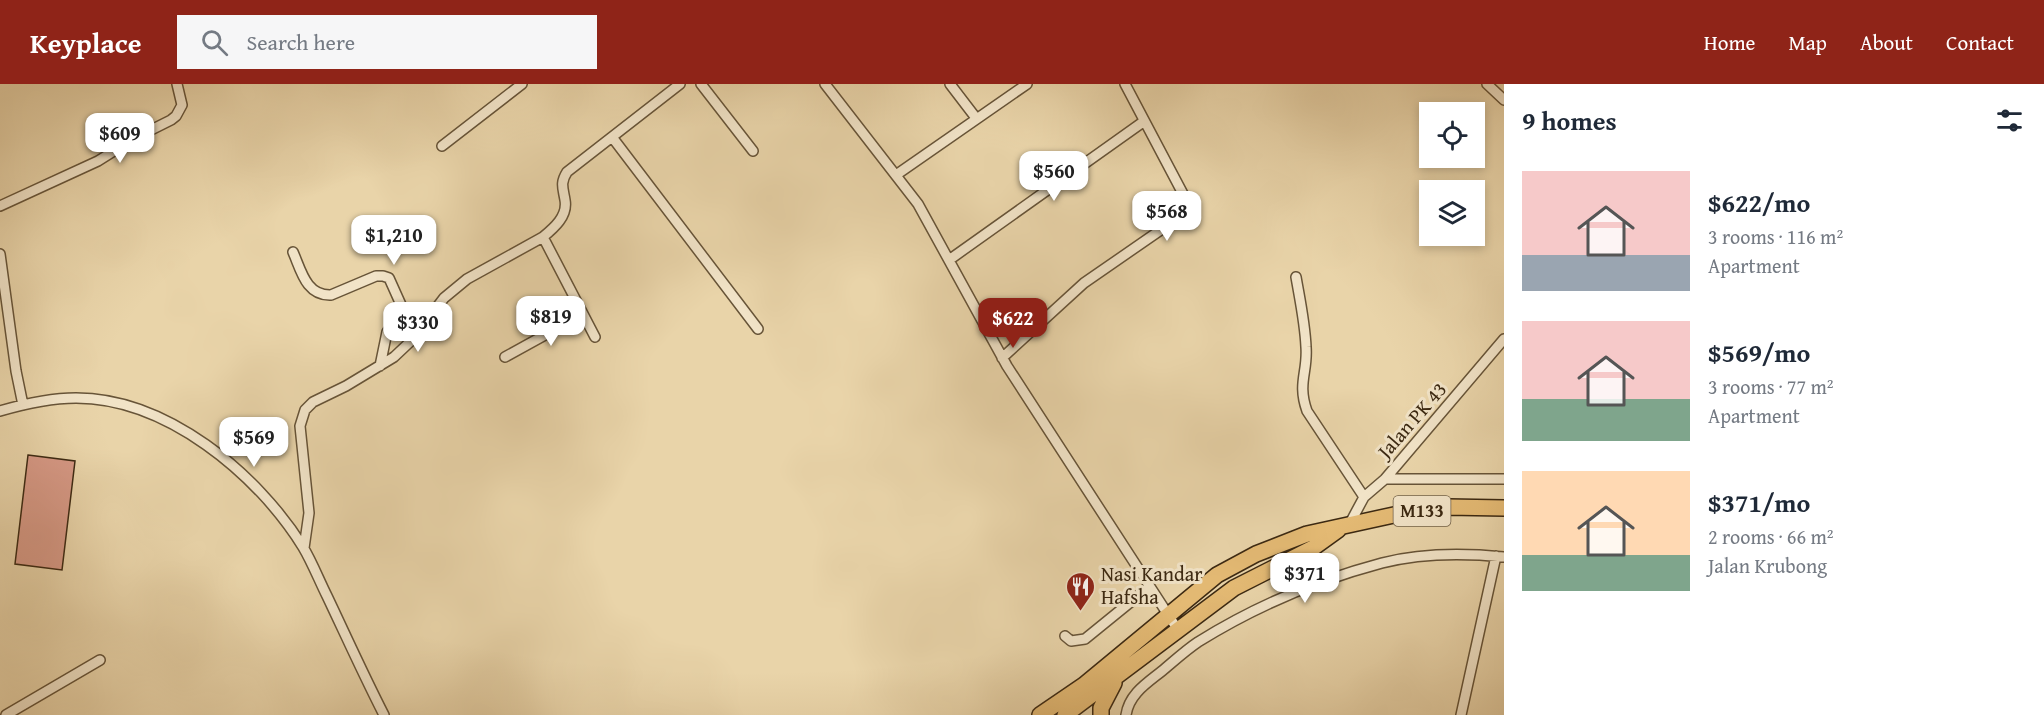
<!DOCTYPE html>
<meta charset="utf-8">
<style>
body{margin:0;font-family:"Gentium Book Plus",serif;background:#f6f6f7;color:#1f2937;height:100vh;display:flex;flex-direction:column;font-size:22px;white-space:nowrap}
*{box-sizing:border-box;margin:0}
p{font-size:20px;color:#747a83}
.icon{flex:none;width:33px;height:33px;fill:none;stroke:currentColor;stroke-width:2;stroke-linecap:round;stroke-linejoin:round}
.map{position:relative;flex:1;overflow:hidden}
.drawer{display:flex;flex-direction:column;background:#fff;width:540px}
.drawer>*{flex:none}
.tools{position:absolute;left:1419px;top:18px;display:grid;gap:12px}
.tools a{display:grid;place-items:center;width:66px;height:66px;border-radius:0px;background:#fff;box-shadow:0 3px 9px #0003;font-size:30px}
.price{position:absolute;translate:-50% -51px;padding:0 14px;border-radius:12px;background:#fff;color:#222;font-size:20px;line-height:39px;filter:drop-shadow(0 2px 3px #0008)}
.price::after{content:'';position:absolute;left:50%;top:36px;width:18px;height:14px;margin-left:-9px;background:inherit;clip-path:polygon(0 0,100% 0,50% 100%)}
.price.current{background:#8f2418;color:#fff}
ul{padding:0;list-style:none}
li{display:flex;align-items:center;gap:18px;height:150px;padding:0 18px}
li span{display:grid;place-items:center;flex:none;width:168px;height:120px;border-radius:0px;color:#555}
li>.icon{margin-inline-start:auto}
span .icon{width:72px;height:72px;fill:#fffc;stroke-width:1}
li b{font-size:26px}
h2{display:flex;justify-content:space-between;align-items:center;height:72px;padding:0 18px;font-size:26px}
header{display:flex;align-items:center;gap:36px;box-sizing:border-box;height:84px;padding:0 30px;background:#8f2418;color:#fff}
header strong{font-size:28px}
nav{display:flex;gap:33px;margin-inline-start:auto;font-size:21px}
.search{width:420px;height:54px;background:#f6f6f7;display:flex;align-items:center;gap:15px;box-sizing:border-box;padding:0 21px;border-radius:0px;color:#747a83;font-size:22px}
main{display:flex;flex:1;min-height:0}
.map>svg:first-child{display:block}
.building{fill:#d79986;stroke:#3c2912;stroke-width:1.5}
.lines{fill:none;stroke-linecap:round;stroke-linejoin:round}
.minor-casing{stroke:#675438;stroke-width:12}
.primary-casing{stroke:#3c2912;stroke-width:18}
.minor{stroke:#f1e3c7;stroke-width:9}
.primary{stroke:#e4ba74;stroke-width:15}
.labels{text-anchor:middle;stroke-width:6;stroke-linejoin:round;paint-order:stroke}
.shield{fill:#f1e3c7;stroke:#726148;stroke-width:1.5}
.shield-label{font-size:18px;font-weight:bold;fill:#3c2912}
.street-label{font-size:20px;fill:#3c2912;stroke:#f1e3c7}
.poi-label{font-size:20px;fill:#3c2912;stroke:#f1e3c7;text-anchor:start}
</style>
<header>
<strong>Keyplace</strong>
<div class="search"><svg class="icon" aria-label="search" viewBox="0 0 24 24"><circle cx="10" cy="10" r="6"/><path d="M15 15l6 6"/></svg>Search here</div>
<nav><a>Home</a><a>Map</a><a>About</a><a>Contact</a></nav>
</header>
<main>
<div class="map">
<svg width="1504" height="631" viewBox="0 0 1504 631">
<rect width="100%" height="100%" fill="#e9d4a9"/>
<filter id="stains"><feTurbulence type="fractalNoise" baseFrequency=".00333" numOctaves="4"/><feColorMatrix values="0 0 0 0 .2 0 0 0 0 .09 0 0 0 0 .02 0 0 0 .5 -.17"/></filter>
<radialGradient id="worn" r=".72"><stop offset=".6" stop-color="#630" stop-opacity="0"/><stop offset="1" stop-color="#630" stop-opacity=".3"/></radialGradient>
<!-- building -->
<path class="building" d="M28,371L75,377L62,486L15,480Z"/>
<g class="lines">
<defs>
<path id="minor" d="M701,0L753,67
M825,0L918,120L1007,282L1178,546
M950,0L976,34
M1487,0L1504,16
M612,53L758,245
M442,62L522,0
M896,91L1027,0
M0,122L98,77L133,55L171,36L176,32L182,21L177,0
M543,153C554,144 568,132 565,116C563,104 560,99 567,88L680,0
M293,168C301,186 306,212 331,211L376,192H383L389,194L402,223L401,230L387,248L380,282
M0,170L16,287L23,321
M949,176L1143,38
M1296,193C1300,216 1305,239 1306,263C1308,288 1297,299 1307,327L1364,413
M505,273L583,230
M1002,274L1084,199L1191,125L1125,0
M0,327C24,320 51,314 76,314C166,314 257,389 303,463C312,478 319,496 327,512C346,552 364,592 384,631
M1385,395H1504
M1349,441L1364,413L1385,395L1504,255
M304,464L309,429L300,342L305,326L313,318L346,302L394,273L412,256L444,214L467,195L543,153L595,253
M1065,552L1071,557L1085,555L1149,503
M6,631L100,576
M1126,631C1129,610 1147,599 1162,587C1174,577 1186,566 1198,558C1254,523 1318,496 1382,479C1421,469 1464,469 1504,473
M1461,631L1496,472"/>
<path id="primary" d="M1040,631L1084,601L1217,491L1256,470L1307,450L1403,429L1448,423L1504,424
M1065,631L1234,504L1313,464L1338,446
M1101,631V624L1114,599"/>
</defs>
<!-- minor casing -->
<use href="#minor" class="minor-casing"/>
<!-- primary casing -->
<use href="#primary" class="primary-casing"/>
<!-- minor -->
<use href="#minor" class="minor"/>
<!-- primary -->
<use href="#primary" class="primary"/>
</g>
<!-- icons -->
<defs>
<symbol id="restaurant-pin" viewBox="-11 -11 22 30"><path d="M0 17L-7.5 6A9.5 9.5 0 1 1 7.5 6Z" fill="#8f2418" stroke="#f1e3c7"/><path d="M-5-6h1v4h1v-4h1v4h1v-4h1v5L-1.5 .5V6h-2V.5L-5-1ZM5-6V6H3V1.5H1.5Q1.5-4 5-6Z" fill="#fff"/></symbol>
</defs>
<g fill-rule="evenodd">
<use href="#restaurant-pin" x="1064" y="486" width="33" height="45"/>
</g>
<g class="labels">
<!-- shield labels -->
<rect class="shield" x="1393.5" y="412" width="57" height="30" rx="4.5"/>
<g class="shield-label">
<text x="1422" y="433">M133</text>
</g>
<!-- street labels -->
<g class="street-label">
<text transform="translate(1412 336) rotate(-49)" y="7">Jalan PK 43</text>
</g>
<!-- poi labels -->
<g class="poi-label">
<text x="1101" y="497">Nasi Kandar<tspan x="1101" dy="23">Hafsha</tspan></text>
</g>
</g>
<rect width="100%" height="100%" filter="url(#stains)"/>
<rect width="100%" height="100%" fill="url(#worn)"/>
</svg>
<div class="tools">
<a><svg class="icon" aria-label="locate" viewBox="0 0 24 24"><circle cx="12" cy="12" r="6"/><path d="M12 2v4M12 18v4M2 12h4M18 12h4"/></svg></a>
<a><svg class="icon" aria-label="layers" viewBox="0 0 24 24"><path d="M12 4l9 5-9 5-9-5zM3 14l9 5 9-5"/></svg></a>
</div>
<b class="price" style="left:120px;top:80px">$609</b>
<b class="price" style="left:1054px;top:118px">$560</b>
<b class="price" style="left:1167px;top:158px">$568</b>
<b class="price" style="left:394px;top:182px">$1,210</b>
<b class="price" style="left:551px;top:263px">$819</b>
<b class="price current" style="left:1013px;top:265px">$622</b>
<b class="price" style="left:418px;top:269px">$330</b>
<b class="price" style="left:254px;top:384px">$569</b>
<b class="price" style="left:1305px;top:520px">$371</b>
</div>
<section class="drawer">
<h2>9 homes<svg class="icon" aria-label="filters" viewBox="0 0 24 24"><path d="M4 7h16M4 17h16"/><circle cx="9" cy="7" r="2"/><circle cx="15" cy="17" r="2"/></svg></h2>
<ul>
<li><span style="background:linear-gradient(#f6c9c9 70%,#9aa5b1 0)"><svg class="icon" aria-label="home" viewBox="0 0 24 24"><path d="M3 11l9-7 9 7M6 9v11h12V9"/></svg></span><div><b>$622/mo</b><p>3 rooms · 116 m²</p><p>Apartment</p></div></li>
<li><span style="background:linear-gradient(#f6c9c9 65%,#7fa58c 0)"><svg class="icon" aria-label="home" viewBox="0 0 24 24"><path d="M3 11l9-7 9 7M6 9v11h12V9"/></svg></span><div><b>$569/mo</b><p>3 rooms · 77 m²</p><p>Apartment</p></div></li>
<li><span style="background:linear-gradient(#ffd9b3 70%,#7fa58c 0)"><svg class="icon" aria-label="home" viewBox="0 0 24 24"><path d="M3 11l9-7 9 7M6 9v11h12V9"/></svg></span><div><b>$371/mo</b><p>2 rooms · 66 m²</p><p>Jalan Krubong</p></div></li>
</ul>
</section>
</main>
